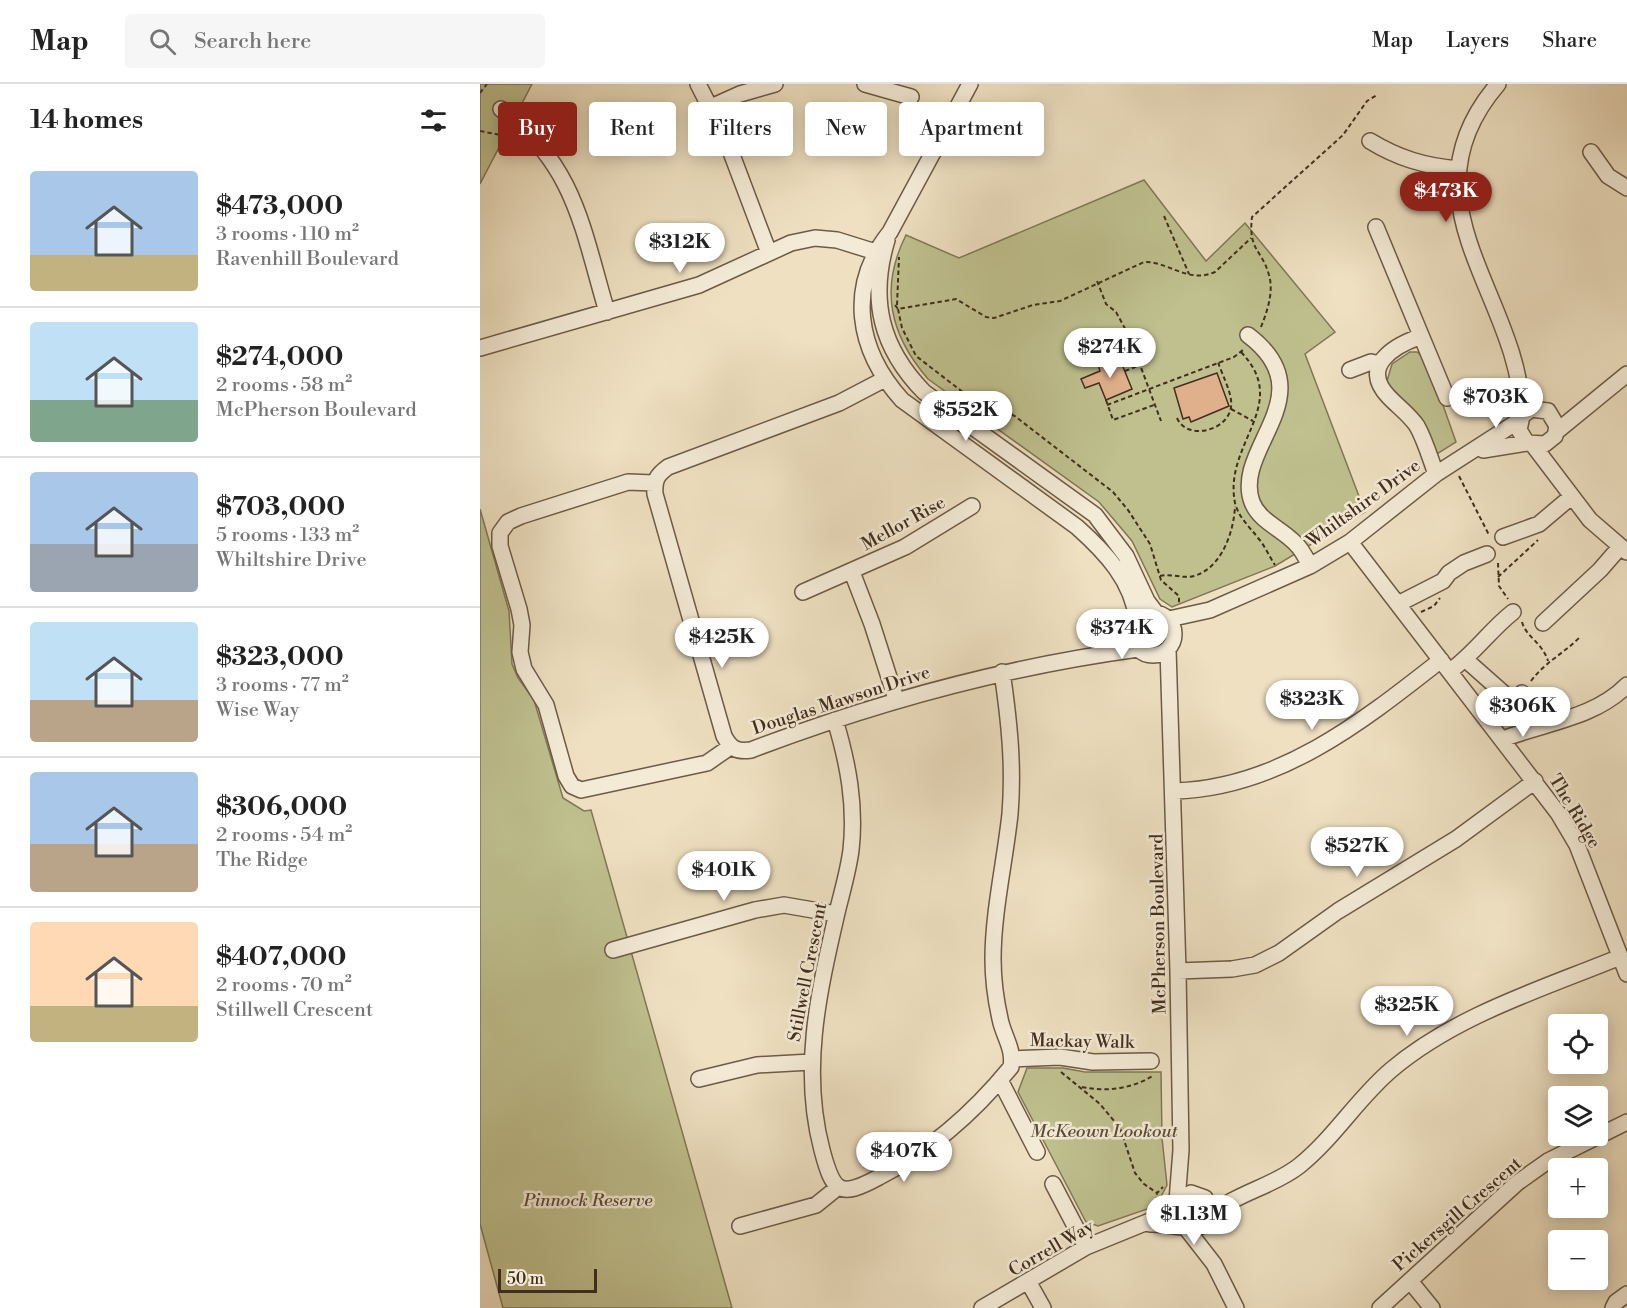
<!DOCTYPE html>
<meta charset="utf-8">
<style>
body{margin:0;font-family:"Libre Bodoni",serif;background:#f6f6f6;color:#222;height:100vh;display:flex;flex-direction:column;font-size:22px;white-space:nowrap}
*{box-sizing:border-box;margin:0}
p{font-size:20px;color:#767676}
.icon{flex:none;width:33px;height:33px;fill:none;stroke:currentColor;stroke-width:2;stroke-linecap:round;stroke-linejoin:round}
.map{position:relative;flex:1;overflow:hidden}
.sheet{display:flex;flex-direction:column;background:#fff;width:480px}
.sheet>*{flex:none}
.top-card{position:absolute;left:18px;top:18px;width:570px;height:54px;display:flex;gap:12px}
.buttons{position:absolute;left:1068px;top:930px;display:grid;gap:12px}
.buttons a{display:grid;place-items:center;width:60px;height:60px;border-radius:6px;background:#fff;box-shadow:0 3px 15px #0003;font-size:30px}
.scale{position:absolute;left:18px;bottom:15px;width:99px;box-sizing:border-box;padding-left:6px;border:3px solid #422e1e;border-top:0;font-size:16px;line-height:21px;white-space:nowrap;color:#422e1e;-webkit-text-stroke:4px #f4ebd7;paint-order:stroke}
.price{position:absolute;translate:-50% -51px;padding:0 14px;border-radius:21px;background:#fff;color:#222;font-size:20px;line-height:39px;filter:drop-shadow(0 2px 3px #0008)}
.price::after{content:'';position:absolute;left:50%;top:36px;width:18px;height:14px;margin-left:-9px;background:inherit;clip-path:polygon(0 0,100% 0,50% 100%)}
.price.current{background:#8f2418;color:#fff}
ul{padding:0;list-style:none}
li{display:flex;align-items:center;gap:18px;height:150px;padding:0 30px}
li+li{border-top:2px solid #e0e0e0}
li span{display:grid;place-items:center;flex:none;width:168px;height:120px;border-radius:6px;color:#555}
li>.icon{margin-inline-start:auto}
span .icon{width:72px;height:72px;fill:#fffc;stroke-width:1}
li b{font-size:26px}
h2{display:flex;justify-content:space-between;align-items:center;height:72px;padding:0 30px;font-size:26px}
.pill{padding:0 21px;border-radius:6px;background:#fff;box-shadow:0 3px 15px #0003;font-size:21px;line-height:54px}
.pill.current{background:#8f2418;color:#fff}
header{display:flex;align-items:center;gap:36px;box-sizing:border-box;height:84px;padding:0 30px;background:#fff;border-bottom:2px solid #e0e0e0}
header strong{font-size:28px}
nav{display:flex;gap:33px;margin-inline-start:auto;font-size:21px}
.search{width:420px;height:54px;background:#f6f6f6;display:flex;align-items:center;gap:15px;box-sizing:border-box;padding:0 21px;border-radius:6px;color:#767676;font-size:22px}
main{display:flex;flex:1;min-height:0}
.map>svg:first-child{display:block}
.green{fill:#bfc08e;stroke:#807756;stroke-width:1.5}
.building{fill:#e0af8b;stroke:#422e1e;stroke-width:1.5}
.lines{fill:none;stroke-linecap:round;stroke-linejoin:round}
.minor-casing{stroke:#6d5a47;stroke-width:18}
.path{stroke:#422e1e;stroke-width:2;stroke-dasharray:4.5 3;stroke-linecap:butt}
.minor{stroke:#f4ebd7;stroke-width:15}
.labels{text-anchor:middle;stroke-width:5;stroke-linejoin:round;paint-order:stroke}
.street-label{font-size:18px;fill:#422e1e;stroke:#f4ebd7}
.park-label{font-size:18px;font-style:italic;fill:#5b4b34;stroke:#f4ebd7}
</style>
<header>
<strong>Map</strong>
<div class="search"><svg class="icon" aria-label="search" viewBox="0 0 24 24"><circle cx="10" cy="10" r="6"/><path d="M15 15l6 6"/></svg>Search here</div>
<nav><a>Map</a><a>Layers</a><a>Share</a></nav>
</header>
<main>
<section class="sheet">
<h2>14 homes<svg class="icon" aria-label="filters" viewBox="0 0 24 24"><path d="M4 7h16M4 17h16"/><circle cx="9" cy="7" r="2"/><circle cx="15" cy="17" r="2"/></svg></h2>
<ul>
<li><span style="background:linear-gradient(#a9c7e8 70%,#c2b280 0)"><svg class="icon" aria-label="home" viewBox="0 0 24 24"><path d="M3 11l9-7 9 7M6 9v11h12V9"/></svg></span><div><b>$473,000</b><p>3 rooms · 110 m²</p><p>Ravenhill Boulevard</p></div></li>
<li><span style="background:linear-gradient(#bfe0f5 65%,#7fa58c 0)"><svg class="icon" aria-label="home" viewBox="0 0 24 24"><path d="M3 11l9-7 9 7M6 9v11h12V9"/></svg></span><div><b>$274,000</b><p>2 rooms · 58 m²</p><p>McPherson Boulevard</p></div></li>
<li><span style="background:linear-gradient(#a9c7e8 60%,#9aa5b1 0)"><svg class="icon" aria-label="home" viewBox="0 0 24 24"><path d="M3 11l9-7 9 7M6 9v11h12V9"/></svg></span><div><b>$703,000</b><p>5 rooms · 133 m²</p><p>Whiltshire Drive</p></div></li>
<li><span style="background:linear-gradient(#bfe0f5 65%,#b9a48a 0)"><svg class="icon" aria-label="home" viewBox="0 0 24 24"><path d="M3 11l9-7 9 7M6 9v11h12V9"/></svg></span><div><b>$323,000</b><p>3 rooms · 77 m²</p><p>Wise Way</p></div></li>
<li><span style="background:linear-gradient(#a9c7e8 60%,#b9a48a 0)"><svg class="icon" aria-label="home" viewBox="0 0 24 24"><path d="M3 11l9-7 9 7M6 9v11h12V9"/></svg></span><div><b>$306,000</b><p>2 rooms · 54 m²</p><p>The Ridge</p></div></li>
<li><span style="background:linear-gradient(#ffd9b3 70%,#c2b280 0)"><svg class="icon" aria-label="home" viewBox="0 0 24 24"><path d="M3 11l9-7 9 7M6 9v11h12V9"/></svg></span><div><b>$407,000</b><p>2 rooms · 70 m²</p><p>Stillwell Crescent</p></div></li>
</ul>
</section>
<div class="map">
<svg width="1147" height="1224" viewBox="0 0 1147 1224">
<rect width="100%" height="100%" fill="#eee0c1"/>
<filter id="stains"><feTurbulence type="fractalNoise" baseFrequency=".00333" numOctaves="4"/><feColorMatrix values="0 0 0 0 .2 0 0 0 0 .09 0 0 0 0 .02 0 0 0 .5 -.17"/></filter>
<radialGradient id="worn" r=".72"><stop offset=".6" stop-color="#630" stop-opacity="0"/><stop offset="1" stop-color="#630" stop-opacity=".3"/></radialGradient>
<!-- green -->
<path class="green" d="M0,0H52L0,100Z
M664,96L726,177L765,139L855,248L825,270L885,428L795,482L692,523L680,515L652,457L619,418L448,295C410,251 399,205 426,151L479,174Z
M930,268H937L947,276L976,358L957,370L945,343L909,305L907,297L912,280Z
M0,425L29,527L32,580L38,594L54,616L83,714L104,727L111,726L252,1224H23L0,1140Z
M547,984H583L605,988H681L682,1054L687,1101L676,1122L618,1142L606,1138L538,1008Z"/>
<!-- building -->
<path class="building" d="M639,273L652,305L626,316L619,299L605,304L601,295L620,287L618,281Z
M737,289L749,322L711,338L709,333L703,335L694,304Z"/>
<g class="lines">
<defs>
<path id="minor" d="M218,0L246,55L289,169
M385,0L431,13
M490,0L410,148C366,203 377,266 422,316L597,443C625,468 653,497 657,537
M1018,0C916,119 1042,213 1042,332
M231,23L260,10L295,0
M21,25C95,81 102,143 127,228
M890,57C918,74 944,82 978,85
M1111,68L1128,92L1147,104
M896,143L967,314
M407,156C389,216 401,264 444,308L615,431L646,472L667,517L676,529
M768,251C847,311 752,364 772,418C779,437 802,445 815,459C822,465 826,474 830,482
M939,253C914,262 880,282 908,312C917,322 929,330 937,342C945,356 950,374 956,390
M0,264L219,201L311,159L335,154L357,156L402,170
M870,286L891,278L900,280
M403,296L359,319L188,383C177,391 174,396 175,410L244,652C251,665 257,668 271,666C397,618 525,583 658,565
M1076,348L1147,290
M1053,361L1110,436L1147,468
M1003,366L1047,359L1065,360L1075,352L1077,342L1068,327L1051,325L1042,332L1039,346L1047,359
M174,399L148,398L41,432L28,438L20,449V462L39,525L42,541L40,568L44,585L66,621L86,692L92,702L101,706L227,679L250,663
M1023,453L1059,440L1091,413
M870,458L1078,729L1097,761L1147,890
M372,488L392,540L416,615
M323,508L425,463L492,422
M918,520L963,497L969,489L984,479L1007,470
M652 550a21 21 0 1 1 42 0a21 21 0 1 1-42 0Z
M689,535L730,526L830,482L870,458L956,390L1040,336
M1063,539L1120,486L1140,463
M688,565L698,887L701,1066L697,1117
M986,576L1029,614
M970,587C994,570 1010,546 1033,528
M1042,609L1050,624L1053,644
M355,636C368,679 376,721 371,766C368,789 361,811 356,833C338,911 321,987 342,1066C353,1108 359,1115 399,1093C450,1067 495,1027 531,983C534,966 525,954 521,939C516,918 513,897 513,875C513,828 525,777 530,730C534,682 529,635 522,588
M1023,655C1064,639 1115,634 1147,601
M695,707C799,704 882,638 961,576
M133,866L275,826L304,821L356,830
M698,887L752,885L775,881L799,869L858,827L976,755L1055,697
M532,975L580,973L613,978L671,977
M219,995L277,981L331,978
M520,996L557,1068
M573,1100L606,1163
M729,1134C753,1109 791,1104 819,1082C854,1054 877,1015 911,986C976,931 1062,905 1140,873
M670,1140C686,1139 710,1147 722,1142L730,1129L725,1114L711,1109L697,1117L695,1131L701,1141
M260,1142L336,1121L357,1104
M706,1144L734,1180L756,1224
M930,1197L952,1224
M549,1199L563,1224
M502,1224L606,1163L682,1132L696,1120
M900,1224L1037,1099L1068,1077L1147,1038
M1133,1224L1136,1218L1147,1210"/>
</defs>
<!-- minor casing -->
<use href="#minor" class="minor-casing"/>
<!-- path -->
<path class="path" d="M0,9L7,0
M0,47L31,53
M684,132L709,190
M617,197L626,220L636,228L654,261V265
M415,221L418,225L476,215L506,233L514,234L553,221L580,217L664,178C688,177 708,200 735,188L771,154
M417,221L419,173
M418,225L422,244L436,272L497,319L518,322L536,333L633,408L648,426L670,460L681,496L699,512V519
M781,243C787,228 794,208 789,191C782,165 768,167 772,133L863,51L887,17L897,11
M761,268C812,321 743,359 755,419C759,434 769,442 778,454C785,462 789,472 795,481
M639,273L654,265L681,337
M645,287L660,281
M626,316L633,336L674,321
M627,321L754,273L763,266
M751,325L773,337
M697,334C707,357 748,347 751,323C753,310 742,291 738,278
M979,392L1009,451
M1018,479L1019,502L1028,515
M680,492C691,489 703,495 714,492C742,484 754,447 755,422
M1018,493L1058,456
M941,528L954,522L960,514
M1042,538C1046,553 1062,558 1068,577
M1051,597C1065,578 1083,570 1099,554
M581,988L620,1020L640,1044L655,1089L664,1100L677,1109
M602,1003C627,1008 652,1005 674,991
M676,1118L677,1109L683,1103"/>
<!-- minor -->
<use href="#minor" class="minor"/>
</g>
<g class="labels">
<!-- street labels -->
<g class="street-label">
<text transform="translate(883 419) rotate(-36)" y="6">Whiltshire Drive</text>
<text transform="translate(423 439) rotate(-29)" y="6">Mellor Rise</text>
<text transform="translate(361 616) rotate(-18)" y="6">Douglas Mawson Drive</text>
<text transform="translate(1095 727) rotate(59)" y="6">The Ridge</text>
<text transform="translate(678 840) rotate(-91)" y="6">McPherson Boulevard</text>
<text transform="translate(327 888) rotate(-79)" y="6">Stillwell Crescent</text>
<text transform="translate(602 957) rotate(1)" y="6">Mackay Walk</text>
<text transform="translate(977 1130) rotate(-41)" y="6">Pickersgill Crescent</text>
<text transform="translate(571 1164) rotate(-30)" y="6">Correll Way</text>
</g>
<!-- park labels -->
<g class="park-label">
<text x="624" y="1053">McKeown Lookout</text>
<text x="108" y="1122">Pinnock Reserve</text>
</g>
</g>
<rect width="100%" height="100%" filter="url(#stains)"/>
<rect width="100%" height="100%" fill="url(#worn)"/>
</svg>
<div class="buttons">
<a><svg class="icon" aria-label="locate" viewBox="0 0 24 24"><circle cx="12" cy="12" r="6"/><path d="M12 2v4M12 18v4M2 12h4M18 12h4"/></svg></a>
<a><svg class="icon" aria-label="layers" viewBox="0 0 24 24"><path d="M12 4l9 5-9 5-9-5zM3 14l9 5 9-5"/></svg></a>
<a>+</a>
<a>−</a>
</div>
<div class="scale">50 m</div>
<b class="price current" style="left:966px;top:139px">$473K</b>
<b class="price" style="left:200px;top:190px">$312K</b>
<b class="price" style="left:630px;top:295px">$274K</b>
<b class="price" style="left:1016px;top:345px">$703K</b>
<b class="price" style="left:486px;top:358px">$552K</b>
<b class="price" style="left:642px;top:576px">$374K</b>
<b class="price" style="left:242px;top:585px">$425K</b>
<b class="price" style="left:832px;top:647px">$323K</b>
<b class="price" style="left:1043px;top:654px">$306K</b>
<b class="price" style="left:877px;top:794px">$527K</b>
<b class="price" style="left:244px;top:818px">$401K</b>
<b class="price" style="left:927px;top:953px">$325K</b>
<b class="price" style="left:424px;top:1099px">$407K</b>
<b class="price" style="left:714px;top:1162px">$1.13M</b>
<div class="top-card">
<a class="pill current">Buy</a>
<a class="pill">Rent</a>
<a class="pill">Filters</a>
<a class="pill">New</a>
<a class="pill">Apartment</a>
</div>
</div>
</main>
